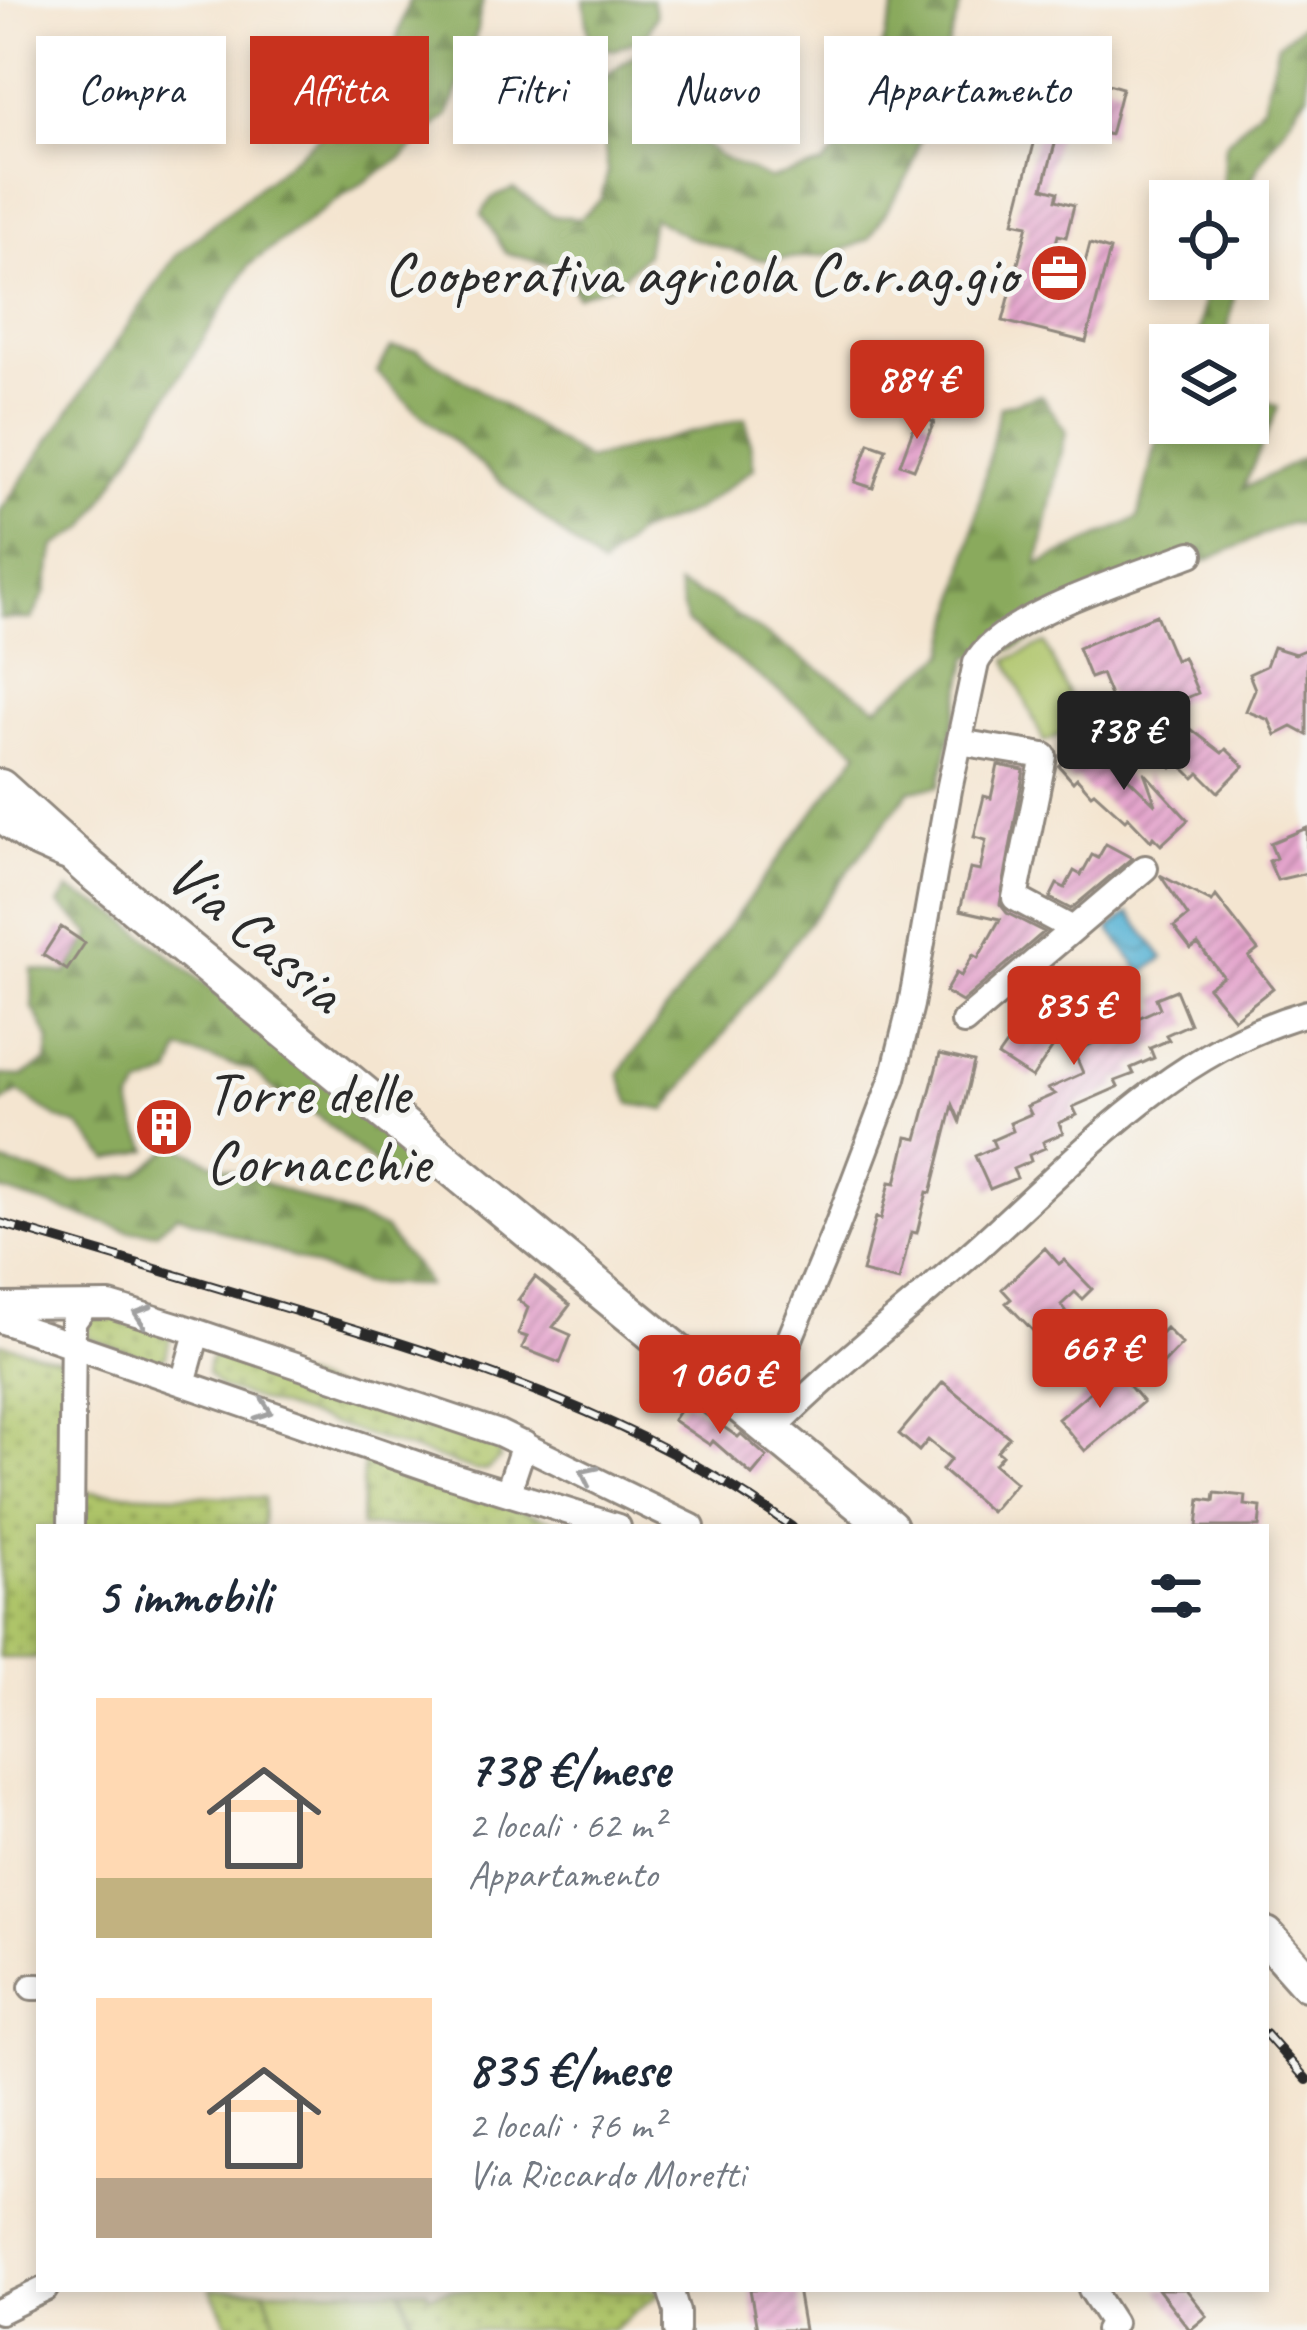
<!DOCTYPE html>
<html lang="it">
<meta charset="utf-8">
<style>
body{margin:0;font-family:Caveat,sans-serif;background:#f6f6f7;color:#1f2937;height:100vh;display:flex;flex-direction:column;font-size:45px;white-space:nowrap}
*{box-sizing:border-box;margin:0}
p{font-size:39px;color:#747a83}
.icon{flex:none;width:66px;height:66px;fill:none;stroke:currentColor;stroke-width:2;stroke-linecap:round;stroke-linejoin:round}
.map{position:relative;flex:1;overflow:hidden}
.details{position:absolute;left:36px;top:1524px;width:1233px;height:768px;display:flex;flex-direction:column;background:#fff;border-radius:0px;box-shadow:0 6px 18px #0003}
.details>*{flex:none}
.guide{position:absolute;left:36px;top:36px;width:1236px;height:108px;display:flex;gap:24px}
.fabs{position:absolute;left:1149px;top:180px;display:grid;gap:24px}
.fabs a{display:grid;place-items:center;width:120px;height:120px;border-radius:0px;background:#fff;box-shadow:0 6px 18px #0003;font-size:60px}
.price{position:absolute;translate:-50% -102px;padding:0 27px;border-radius:12px;background:#c8321e;color:#fff;font-size:39px;line-height:78px;filter:drop-shadow(0 3px 6px #0008)}
.price::after{content:'';position:absolute;left:50%;top:72px;width:36px;height:27px;margin-left:-18px;background:inherit;clip-path:polygon(0 0,100% 0,50% 100%)}
.price.selected{background:#222;color:#fff}
ul{padding:0;list-style:none}
li{display:flex;align-items:center;gap:36px;height:300px;padding:0 60px}
li span{display:grid;place-items:center;flex:none;width:336px;height:240px;border-radius:0px;color:#555}
li>.icon{margin-inline-start:auto}
span .icon{width:144px;height:144px;fill:#fffc;stroke-width:1}
li b{font-size:51px}
h2{display:flex;justify-content:space-between;align-items:center;height:144px;padding:0 60px;font-size:51px}
.pill{padding:0 42px;border-radius:0px;background:#fff;box-shadow:0 6px 18px #0003;font-size:42px;line-height:108px}
.pill.selected{background:#c8321e;color:#fff}
.map>svg:first-child{display:block}
.green{fill:url(#green-dots);stroke:#6c784a;stroke-width:3}
.forest{fill:url(#forest-firs);stroke:#5a6a44;stroke-width:3}
.pitch{fill:#aec469;stroke:#6c784a;stroke-width:3}
.water{fill:url(#water-waves);stroke:#406e80;stroke-width:3}
.building{fill:url(#building-hatch)}
.lines{fill:none;stroke-linecap:round;stroke-linejoin:round}
.street-casing{stroke:#90887e;stroke-width:30}
.primary-casing{stroke:#90887e;stroke-width:42}
.street{stroke:#fff;stroke-width:24}
.primary{stroke:#fff;stroke-width:36}
.rail-casing{stroke:#2b2b2b;stroke-width:10}
.rail{stroke:#f6f6f2;stroke-width:6;stroke-dasharray:18;stroke-linecap:butt}
.oneway{stroke:#a0a0a0}
.labels{text-anchor:middle;stroke-width:10;stroke-linejoin:round;paint-order:stroke}
.poi-label{font-size:60px;fill:#2b2b2b;stroke:#f6f6f2;text-anchor:end}
.street-label{font-size:60px;fill:#2b2b2b;stroke:#f6f6f2}
</style>
<div class="map">
<svg width="1307" height="2330" viewBox="0 0 1307 2330">
<defs>
<pattern id="green-dots" width="8" height="8" patternUnits="userSpaceOnUse" patternTransform="scale(3)"><rect width="8" height="8" fill="#aec469"/><path d="M2 2h.1M6 6h.1" fill="none" stroke="#8e9f57" stroke-width="1.8" stroke-linecap="round"/></pattern>
<pattern id="forest-firs" width="22" height="20" patternUnits="userSpaceOnUse" patternTransform="scale(3)"><rect width="22" height="20" fill="#8aaa5d"/><path d="M5 1l3.5 6h-7zM16 11l3.5 6h-7z" fill="#718b4d"/></pattern>
<pattern id="water-waves" width="16" height="10" patternUnits="userSpaceOnUse" patternTransform="scale(3)"><rect width="16" height="10" fill="#56b2d4"/><path d="M0 5q4-4 8 0t8 0" fill="none" stroke="#4791ac"/></pattern>
<pattern id="building-hatch" width="6" height="6" patternUnits="userSpaceOnUse" patternTransform="scale(3)"><rect width="6" height="6" fill="#e4a4cc"/><path d="M-1 1l2-2M0 6l6-6M5 7l2-2" fill="none" stroke="#b986a6"/></pattern>
</defs>
<rect width="100%" height="100%" fill="#f6f6f2"/>
<filter id="ink" filterUnits="userSpaceOnUse"><feTurbulence type="fractalNoise" baseFrequency=".00833" numOctaves="2"/><feDisplacementMap in="SourceGraphic" scale="24" xChannelSelector="R" yChannelSelector="G"/><feConvolveMatrix kernelMatrix="1 2 1 2 8 2 1 2 1" color-interpolation-filters="sRGB"/></filter>
<filter id="wash" filterUnits="userSpaceOnUse"><feTurbulence type="fractalNoise" baseFrequency=".004" numOctaves="4" result="noise"/><feDisplacementMap in="SourceGraphic" scale="48" xChannelSelector="R" yChannelSelector="G"/><feGaussianBlur stdDeviation="2.7" result="paint"/><feColorMatrix in="noise" values="0 0 0 0 0 0 0 0 0 0 0 0 0 0 0 0 0 1.4 0 .05"/><feComposite in="paint" operator="in"/></filter>
<g filter="url(#wash)">
<rect width="100%" height="100%" fill="#f4e5d0"/>
<!-- green -->
<path class="green" d="M108,1315L164,1329L170,1338L166,1356L156,1362L86,1337L90,1320Z
M0,1343L64,1360L61,1527H39V1658H0Z
M217,1351L497,1441L500,1459L486,1471L474,1470L221,1388L207,1373L209,1360Z
M363,1459L571,1527H361Z
M84,1492L264,1498L263,1527H82Z
M211,2289H264L279,2330H231Z
M402,2289H427L429,2295L450,2289L664,2290L612,2330H417Z"/>
<!-- forest -->
<path class="forest" d="M409,0H483L471,58L448,115L403,157L338,199L250,264L86,528L55,546L46,591L32,619H0V512L177,254L366,98L394,48Z
M584,0H652L656,15L647,35L614,50L590,45Z
M897,0H962L910,173L869,239L832,255L762,260L686,236L652,217L646,254L616,283L577,296L561,268L506,253L482,214L491,199L513,189L553,216L580,218L601,199L608,171L596,82L642,50L668,59L687,131L719,156L769,179L823,165L856,130Z
M1302,0H1307V93L1260,163L1242,201H1229L1222,193L1225,144L1263,105L1278,44L1304,23Z
M1207,279H1237L1225,345H1193L1200,330Z
M391,348L417,350L587,460L746,418L754,468L696,510L637,533L601,567L410,405L377,372Z
M1170,388V423H1248V393L1278,407L1243,489L1307,456V525L1289,523L995,657L969,656L939,786L910,790L666,1110L631,1104L619,1073L859,751L686,622L678,586L711,599L877,707L946,654L1000,407L1041,395L1066,431L1038,565L1138,518Z
M69,890L119,915L430,1164L424,1183L385,1173L318,1116L274,1090L252,1070L180,1050L171,1075L141,1087L131,1103L137,1127L149,1150L109,1160L79,1126L59,1119L18,1092L0,1104V1075L23,1076L47,1061L50,1040L33,1008L32,969L66,974L92,935L59,904Z
M176,1145L212,1163L385,1229C396,1251 422,1267 427,1285L362,1284L178,1214L156,1232L130,1231L0,1190V1162L74,1183L138,1174Z"/>
<!-- pitch -->
<path class="pitch" d="M1045,643L1082,725L1044,742L1007,660Z
M265,2289H400L414,2330H279Z"/>
<!-- water -->
<path class="water" d="M1129,913L1164,958L1142,973L1109,929Z"/>
<g id="blocks">
<!-- building -->
<path class="building" d="M1098,81L1122,88L1110,135L1086,128Z
M1038,128L1058,133L1043,188L1058,192L1056,200L1074,205L1066,237L1058,235L1045,285L1077,293L1090,244L1110,250L1086,342L1003,321L1028,225L1014,222Z
M918,416L934,422L914,469L900,464Z
M869,443L886,449L873,488L855,482Z
M1156,615L1175,660L1183,657L1198,693L1122,725L1101,674L1090,678L1078,648Z
M1273,647L1295,654L1307,649V735L1292,727L1276,735L1269,720L1246,711L1255,689L1249,674L1266,666Z
M1187,726L1222,753L1226,749L1244,766L1218,792L1199,773L1194,778L1178,762L1172,768L1159,754Z
M1088,739L1156,805L1144,772L1188,820L1161,845L1153,837L1151,841L1128,817L1125,820L1094,792L1091,794L1077,778L1073,782L1059,766Z
M998,765L1024,770L1000,904L1007,913L1044,932L962,1002L945,992L956,973L961,976L973,955L978,958L1000,919L960,910L970,869L980,871L986,840L974,837L984,796L991,798Z
M1307,828V873L1277,880L1269,861L1276,858L1270,843Z
M1106,844L1132,858L1071,909L1050,898L1057,884L1065,888L1074,871L1081,875L1092,855L1098,858Z
M1160,875L1212,902L1216,896L1258,950L1249,957L1273,988L1234,1019L1208,987L1223,976L1198,944L1191,949L1174,927L1188,916Z
M61,927L85,943L67,970L43,955Z
M1084,974L1114,993L1075,1051L1138,1024L1136,1019L1160,1008L1156,998L1176,990L1190,1024L1166,1035L1169,1040L1150,1048L1154,1058L1131,1068L1134,1074L1115,1081L1118,1087L1073,1107L1077,1115L1059,1123L1063,1133L1043,1142L1045,1148L1029,1155L1031,1161L1013,1169L1017,1178L990,1189L975,1156L995,1147L992,1140L1013,1131L1010,1123L1031,1114L1027,1106L1055,1094L1048,1089L1083,1073L1074,1052L1057,1041L1032,1078L998,1056L1012,1036L1019,1041L1033,1020L1038,1023L1065,991L1070,994Z
M940,1054L974,1062L960,1121L953,1105L931,1193L927,1192L917,1233L911,1232L899,1281L862,1272L876,1217L881,1219L890,1182L896,1183L907,1137L917,1139Z
M1045,1248L1059,1264L1064,1260L1092,1289L1082,1299L1075,1292L1061,1305L1066,1312L1039,1337L1006,1303L1011,1299L1002,1289Z
M535,1277L570,1305L553,1327L571,1335L560,1363L522,1348L527,1337L518,1334L528,1308L518,1300Z
M1166,1328L1182,1344L1156,1371L1140,1355Z
M1116,1370L1143,1402L1085,1451L1058,1419Z
M943,1382L1009,1437L997,1451L1002,1455L994,1464L1016,1483L991,1512L942,1470L951,1459L928,1440L919,1451L899,1434Z
M686,1401L738,1437L741,1434L767,1457L752,1475L713,1441L710,1445L673,1420Z
M1215,1493L1246,1496L1245,1505L1261,1507L1259,1527H1197L1200,1499L1214,1501Z
M750,2289H797L804,2330H757Z
M1158,2289H1186L1207,2316L1190,2330Z"/>
</g>
</g>
<g filter="url(#ink)">
<use href="#blocks" fill-opacity="0" stroke="#90887e" stroke-width="3"/>
<g class="lines">
<defs>
<path id="street" d="M959,742L1044,756L1015,898L1073,929
M0,819L31,842L65,857
M964,1022L1145,868
M0,1306L110,1305L179,1326L499,1433L692,1527
M0,1320L434,1470L618,1527
M183,1383L197,1333
M758,1415L835,1231L893,1078L911,1005L949,790L976,663C999,616 1141,573 1191,554
M773,1429C836,1365 906,1312 973,1252C1075,1161 1171,1051 1307,1013
M508,1492L524,1444
M71,1527L73,1322L85,1306
M32,1987H39
M670,2289L677,2312V2330
M1091,2289L1113,2323L1108,2330
M0,2311L45,2289"/>
<path id="primary" d="M0,788L90,869L889,1527
M1266,1936L1307,1982"/>
</defs>
<!-- street casing -->
<use href="#street" class="street-casing"/>
<!-- primary casing -->
<use href="#primary" class="primary-casing"/>
<!-- street -->
<use href="#street" class="street"/>
<!-- primary -->
<use href="#primary" class="primary"/>
<defs>
<path id="rail" d="M0,1223C100,1252 199,1282 299,1312C473,1364 643,1419 792,1527
M1266,2034L1307,2080"/>
</defs>
<!-- rail casing -->
<use href="#rail" class="rail-casing"/>
<!-- rail -->
<use href="#rail" class="rail"/>
</g>
<!-- one-way arrows -->
<defs><path id="oneway-chevron" d="M-2-3.5L2.5 0L-2 3.5" fill="none" stroke-width="1.6" stroke-linecap="round" stroke-linejoin="round" transform="scale(3)"/></defs>
<g class="oneway">
<use href="#oneway-chevron" transform="translate(142 1315) rotate(-162)"/>
<use href="#oneway-chevron" transform="translate(264 1410) rotate(19)"/>
<use href="#oneway-chevron" transform="translate(588 1475) rotate(-154)"/>
</g>
</g>
<!-- icons -->
<defs>
<symbol id="office-disc" viewBox="-11 -11 22 22"><circle r="9.5" fill="#c8321e" stroke="#f6f6f2"/><path d="M-6-3h4V-5.5h4V-3h4V5H-6ZM-1-4.5V-3h2v-1.5ZM-6 0V1H6V0Z" fill="#fff"/></symbol>
<symbol id="building-disc" viewBox="-11 -11 22 22"><circle r="9.5" fill="#c8321e" stroke="#f6f6f2"/><path d="M-4-6H4V6H1V3H-1V6H-4ZM-2.5-4.3h1.7v1.8h-1.7ZM.8-4.3h1.7v1.8H.8ZM-2.5-1h1.7V.8h-1.7ZM.8-1h1.7V.8H.8Z" fill="#fff"/></symbol>
</defs>
<g fill-rule="evenodd">
<use href="#office-disc" x="1026" y="240" width="66" height="66"/>
<use href="#building-disc" x="131" y="1094" width="66" height="66"/>
</g>
<g class="labels">
<!-- poi labels -->
<g class="poi-label">
<text x="1017" y="294">Cooperativa agricola Co.r.ag.gio</text>
<text x="206" y="1113" text-anchor="start">Torre delle<tspan x="206" dy="69">Cornacchie</tspan></text>
</g>
<!-- street labels -->
<g class="street-label">
<text transform="translate(257 932) rotate(40)" y="21">Via Cassia</text>
</g>
</g>
</svg>
<div class="fabs">
<a><svg class="icon" aria-label="locate" viewBox="0 0 24 24"><circle cx="12" cy="12" r="6"/><path d="M12 2v4M12 18v4M2 12h4M18 12h4"/></svg></a>
<a><svg class="icon" aria-label="layers" viewBox="0 0 24 24"><path d="M12 4l9 5-9 5-9-5zM3 14l9 5 9-5"/></svg></a>
</div>
<b class="price" style="left:917px;top:442px">884 €</b>
<b class="price selected" style="left:1124px;top:793px">738 €</b>
<b class="price" style="left:1074px;top:1068px">835 €</b>
<b class="price" style="left:1100px;top:1411px">667 €</b>
<b class="price" style="left:720px;top:1437px">1 060 €</b>
<div class="guide">
<a class="pill">Compra</a>
<a class="pill selected">Affitta</a>
<a class="pill">Filtri</a>
<a class="pill">Nuovo</a>
<a class="pill">Appartamento</a>
</div>
<section class="details">
<h2>5 immobili<svg class="icon" aria-label="filters" viewBox="0 0 24 24"><path d="M4 7h16M4 17h16"/><circle cx="9" cy="7" r="2"/><circle cx="15" cy="17" r="2"/></svg></h2>
<ul>
<li><span style="background:linear-gradient(#ffd9b3 75%,#c2b280 0)"><svg class="icon" aria-label="home" viewBox="0 0 24 24"><path d="M3 11l9-7 9 7M6 9v11h12V9"/></svg></span><div><b>738 €/mese</b><p>2 locali · 62 m²</p><p>Appartamento</p></div></li>
<li><span style="background:linear-gradient(#ffd9b3 75%,#b9a48a 0)"><svg class="icon" aria-label="home" viewBox="0 0 24 24"><path d="M3 11l9-7 9 7M6 9v11h12V9"/></svg></span><div><b>835 €/mese</b><p>2 locali · 76 m²</p><p>Via Riccardo Moretti</p></div></li>
</ul>
</section>
</div>
